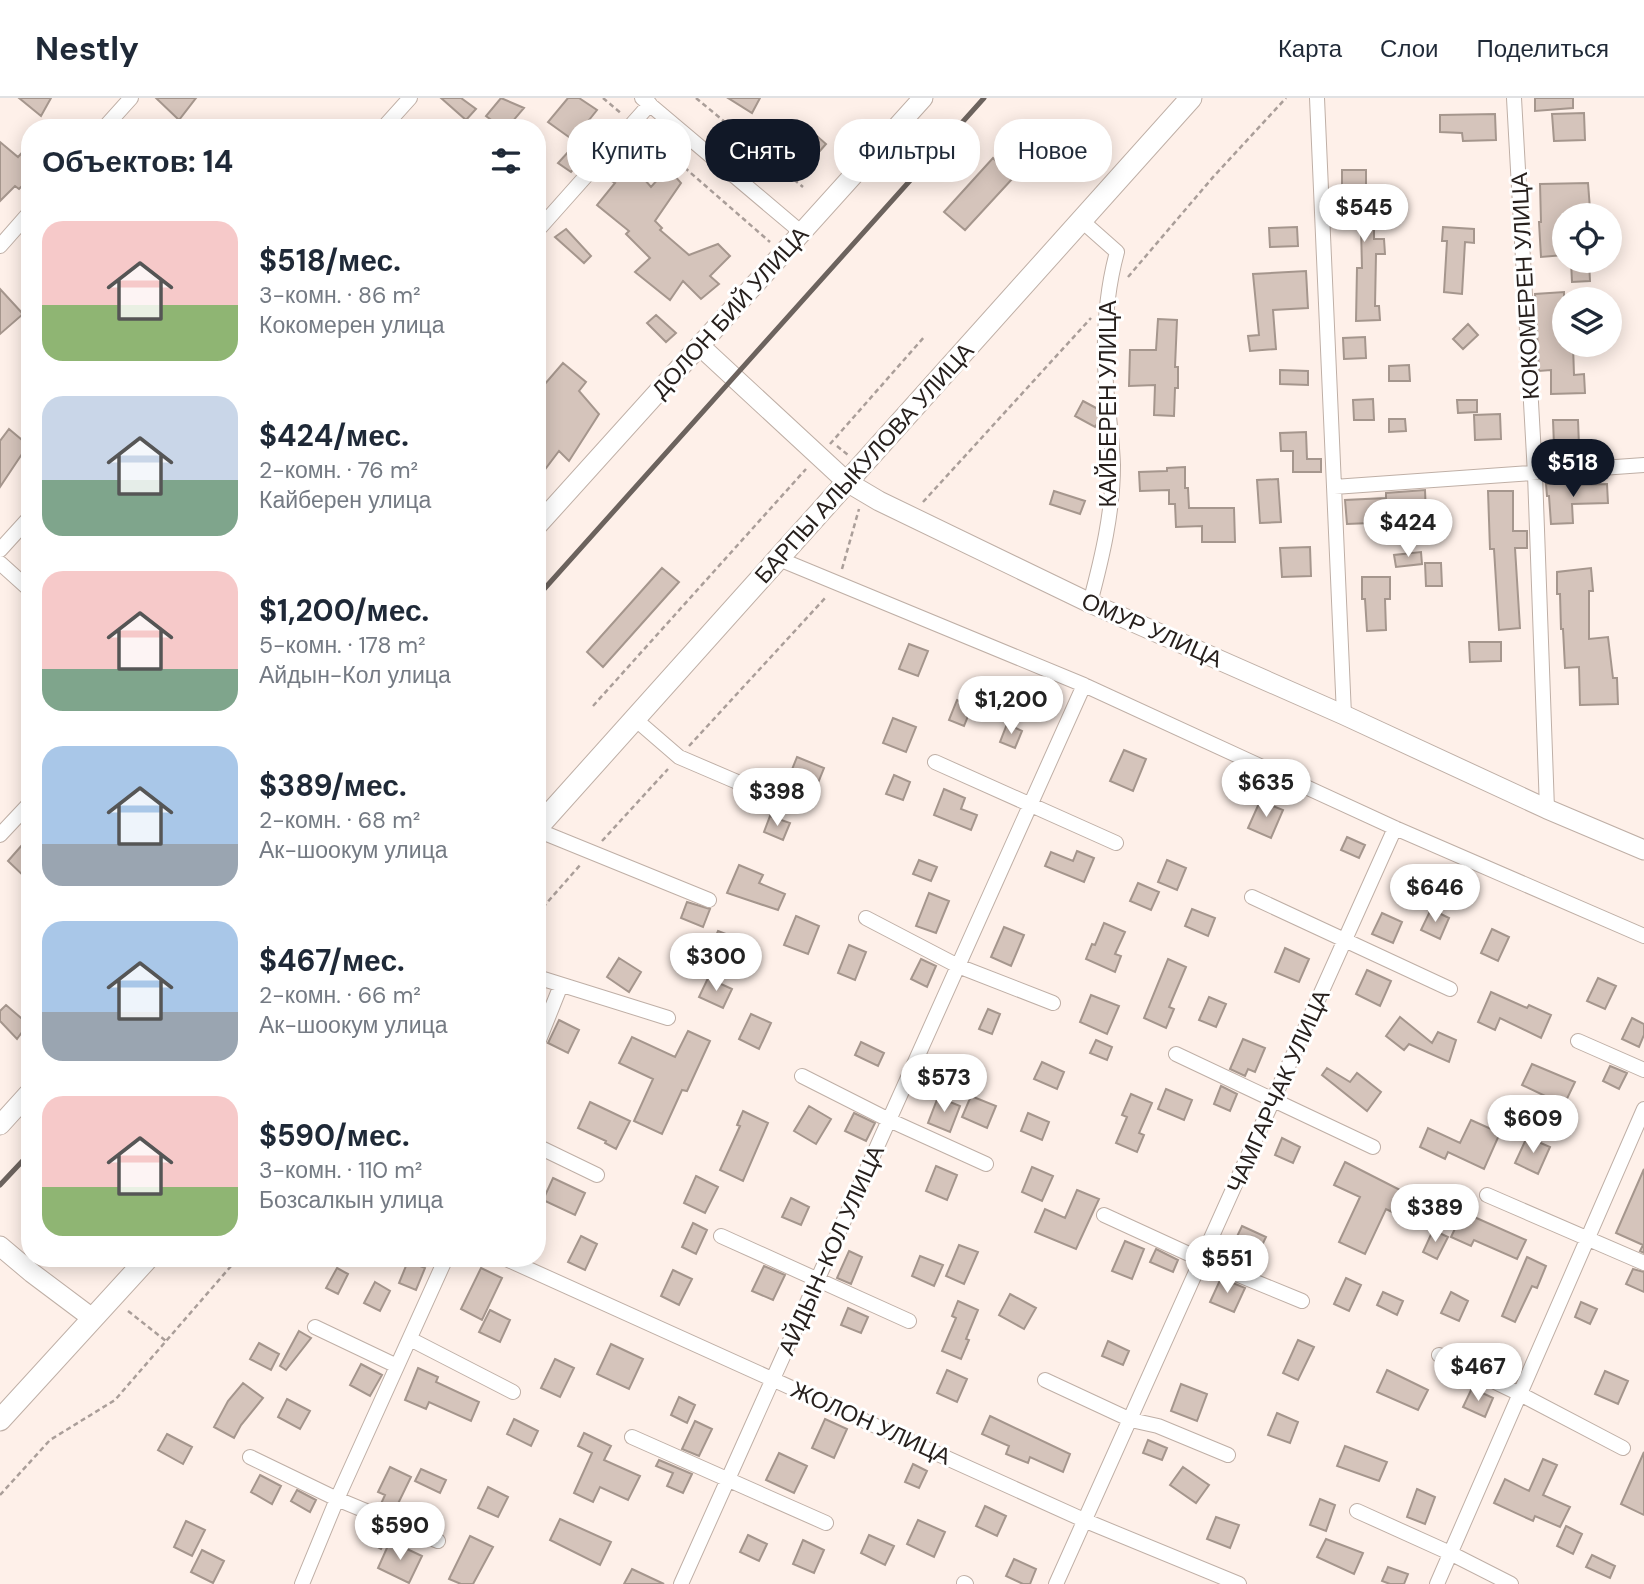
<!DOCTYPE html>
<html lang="ru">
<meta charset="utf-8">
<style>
body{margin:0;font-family:"DM Sans",sans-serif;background:#f2f2f3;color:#1f2937;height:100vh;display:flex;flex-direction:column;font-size:26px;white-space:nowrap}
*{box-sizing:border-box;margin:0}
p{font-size:23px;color:#747a83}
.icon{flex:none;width:38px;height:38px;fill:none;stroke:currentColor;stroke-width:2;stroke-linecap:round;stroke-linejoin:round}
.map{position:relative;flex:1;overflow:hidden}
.sheet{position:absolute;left:21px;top:21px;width:525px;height:1148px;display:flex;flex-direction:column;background:#fff;border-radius:28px;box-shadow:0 4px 18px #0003}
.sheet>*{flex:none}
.hud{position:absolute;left:567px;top:21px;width:665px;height:63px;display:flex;gap:14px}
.tools{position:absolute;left:1552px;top:105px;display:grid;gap:14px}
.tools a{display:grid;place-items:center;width:70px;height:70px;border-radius:50%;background:#fff;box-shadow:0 4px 18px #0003;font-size:35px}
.price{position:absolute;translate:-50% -60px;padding:0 16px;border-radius:24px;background:#fff;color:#222;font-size:23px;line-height:46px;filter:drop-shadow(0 2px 4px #0008)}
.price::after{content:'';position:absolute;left:50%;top:42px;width:21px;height:16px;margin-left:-10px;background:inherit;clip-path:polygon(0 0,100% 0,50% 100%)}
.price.on{background:#111827;color:#fff}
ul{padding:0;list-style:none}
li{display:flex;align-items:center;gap:21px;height:175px;padding:0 21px}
li span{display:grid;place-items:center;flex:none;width:196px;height:140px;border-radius:21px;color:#555}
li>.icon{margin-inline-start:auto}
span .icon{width:84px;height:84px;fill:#fffc;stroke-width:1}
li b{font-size:30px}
h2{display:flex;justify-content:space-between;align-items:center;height:84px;padding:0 21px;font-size:30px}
.chip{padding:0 24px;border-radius:28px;background:#fff;box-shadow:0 4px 18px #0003;font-size:24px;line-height:63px}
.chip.on{background:#111827;color:#fff}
header{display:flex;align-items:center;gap:42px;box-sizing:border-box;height:98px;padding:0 35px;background:#fff;border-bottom:2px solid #e0e1e3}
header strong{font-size:33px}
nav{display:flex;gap:38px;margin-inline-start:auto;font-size:24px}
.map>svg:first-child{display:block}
.building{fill:#d5c4bb;stroke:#a5968d;stroke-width:2}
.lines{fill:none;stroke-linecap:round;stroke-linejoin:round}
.street-casing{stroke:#bfafa6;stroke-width:16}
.secondary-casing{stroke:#bfafa6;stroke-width:21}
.primary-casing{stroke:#bfafa6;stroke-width:23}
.path{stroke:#aa9e99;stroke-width:2.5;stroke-dasharray:5 3.5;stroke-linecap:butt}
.street{stroke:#fff;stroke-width:14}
.secondary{stroke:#fff;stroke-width:19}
.primary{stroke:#fff;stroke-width:21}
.rail{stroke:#6c635e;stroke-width:5}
.labels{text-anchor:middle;stroke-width:6;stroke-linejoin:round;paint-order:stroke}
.street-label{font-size:23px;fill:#27201d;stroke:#fff}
</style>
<header>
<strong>Nestly</strong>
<nav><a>Карта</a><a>Слои</a><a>Поделиться</a></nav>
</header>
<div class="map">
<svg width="1644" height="1486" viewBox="0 0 1644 1486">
<rect width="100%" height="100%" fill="#fef0e9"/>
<!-- building -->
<path class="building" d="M19,0H51L41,18Z
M156,0H196L179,22Z
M441,0H461L476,11L466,22Z
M501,0L524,10L507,30H502L486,18Z
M568,0H579L597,12L573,42L548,24Z
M728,0H760L752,15Z
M1535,0H1573V10L1535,13Z
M1584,15L1585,42L1554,43L1552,16Z
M1495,16L1496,42L1463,43L1462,35L1440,34V17Z
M802,25L826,46L811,63L788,42Z
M0,44L18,59L30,46V80L19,91L15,88L0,103Z
M570,52L581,62L571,74L558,65Z
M626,60L651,89L668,70L681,85L655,123L662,130L660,132L689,157L718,146L730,158L710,178L719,186L701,201L683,183L670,202L635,174L650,160L626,136L629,133L597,107L615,85L606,80Z
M993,60L1013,80L965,132L944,114Z
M1342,72H1366V102H1374V141H1384L1385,156H1376L1375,208H1379L1380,222L1356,223L1357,170H1362L1361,130L1351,129V93H1342Z
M1588,85L1590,111L1568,112V115H1564V157L1541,159L1539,124H1541L1540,86Z
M1297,129L1298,148L1270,149L1269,130Z
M1443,129L1474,131V145L1465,144L1462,196L1444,194L1447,143H1442Z
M566,131L591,158L584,165L555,139Z
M1571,163H1589L1590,183L1572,184Z
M1306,173L1308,210L1273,212L1276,251L1250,253L1248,238L1259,237L1253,176Z
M0,191L23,216L0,236Z
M1564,194V247H1573L1574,277L1584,276L1585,295L1551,296V272L1539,273L1535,196Z
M656,217L676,235L666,244L647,225Z
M1158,221L1177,222L1175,269H1178V290H1175L1174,318L1154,317L1155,287L1129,288L1130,252H1156Z
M1468,226L1478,237L1463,251L1453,241Z
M1365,239L1366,260L1344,261L1343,240Z
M563,265L586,284L579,293L599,316L569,363L559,353L537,382V295Z
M1409,267L1410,283H1389V268Z
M1280,272L1308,273V287L1280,286Z
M1373,301L1374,322H1354L1353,302Z
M1457,302H1477V314L1458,315Z
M1083,303L1098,311L1100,321L1095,329L1075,318Z
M1500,316L1501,341L1475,342L1474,317Z
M1389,321H1405L1406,333L1389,334Z
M1553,322H1578L1579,348H1554Z
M9,331L28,347L0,389V343Z
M1306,334L1307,361H1321V374H1293V353H1281L1280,335Z
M1185,369V390H1188L1189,410H1234L1235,444H1202V428L1176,429L1175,406H1169V392L1140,393L1139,374L1167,373V370Z
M1278,381L1281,424L1260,425L1257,382Z
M1570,384L1571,387L1607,386L1608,405L1572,406L1573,425L1551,426L1549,398H1547L1546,386Z
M1425,392L1426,417L1369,419L1370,425L1347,426L1345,402L1386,400V395Z
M1054,393L1085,403L1080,416L1050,406Z
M1488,393H1513V433H1527V450H1515L1520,530L1499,532L1494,451H1490Z
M1310,449L1311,478L1282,479L1280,450Z
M1421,454L1422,466L1396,469L1394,457Z
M1425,465H1441L1442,488H1426Z
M662,470L679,484L603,569L587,554Z
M1591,470L1593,493H1589V541L1608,539L1613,580H1617L1618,606L1580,607L1579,569L1565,570L1563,531H1561L1560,496H1557V474Z
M1362,479H1390V501H1385L1386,532L1367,533L1365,501H1362Z
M1469,544H1501V563L1470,564Z
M909,546L928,553L918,578L899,571Z
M1009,581L1022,587L1012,611L999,606Z
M957,602L972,608L964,628L949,622Z
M893,620L916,629L906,654L883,645Z
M1007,626L1022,633L1015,650L1000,644Z
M1124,652L1146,661L1133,693L1110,683Z
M797,659L824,670L816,690L789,679Z
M894,677L910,684L903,702L886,696Z
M944,691L965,700L961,711L977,717L971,732L934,717Z
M1260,703L1283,712L1271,740L1248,730Z
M770,718L790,725L783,742L764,734Z
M30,738V784L8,763Z
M1347,739L1365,747L1359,760L1341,752Z
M1077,753L1094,760L1084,784L1045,768L1051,754L1073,763Z
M919,762L937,769L931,783L913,776Z
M1167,762L1186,770L1177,792L1158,784Z
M739,767L763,777L759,785L785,796L778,812L727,795Z
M1138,785L1159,794L1151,812L1130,803Z
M929,795L949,803L936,835L916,828Z
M687,804L710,811L703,829L681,820Z
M1192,811L1215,820L1208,838L1185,828Z
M1431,811L1449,820L1440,841L1421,832Z
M1382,815L1402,824L1393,845L1372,836Z
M796,818L819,828L808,856L784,847Z
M1104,825L1125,834L1115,856L1121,858L1115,874L1086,861L1092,846L1095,847Z
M1004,829L1024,837L1011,868L991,859Z
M1492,831L1509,839L1498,863L1481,855Z
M718,833L739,841L731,863L709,854Z
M849,847L866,854L855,882L838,875Z
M1285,850L1309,861L1299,884L1275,874Z
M619,860L641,874L629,894L607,879Z
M921,861L936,868L927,889L911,881Z
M1168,861L1186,869L1169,909L1174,911L1166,930L1144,920Z
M1367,872L1391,883L1380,908L1356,896Z
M708,880L732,891L723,910L699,899Z
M1598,880L1616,888L1605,911L1587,903Z
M1491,894L1527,910L1529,907L1551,917L1541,940L1500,920L1495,932L1478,924Z
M1091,897L1119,908L1107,936L1080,924Z
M1209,899L1226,906L1216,929L1199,922Z
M6,907L28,926L17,941L0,923V913Z
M988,911L1000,916L992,936L979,931Z
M751,916L771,925L759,951L739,941Z
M1400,919L1432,945L1438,934L1456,942L1449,964L1409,946L1404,952L1386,938Z
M1632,920L1644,926V937L1639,949L1622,941Z
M559,922L579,932L568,955L548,945Z
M688,933L710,943L687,993L682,992L662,1036L634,1023L653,981L619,965L632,939L675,959Z
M1243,941L1265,950L1255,974L1248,971L1245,978L1230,971Z
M1096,942L1112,949L1107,962L1090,955Z
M861,944L884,955L878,968L855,957Z
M1042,964L1064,974L1057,991L1034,981Z
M1532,966L1575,984L1564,1007L1522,987Z
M1610,968L1627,975L1619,991L1603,983Z
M1327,970L1350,984L1357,975L1381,994L1367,1013L1322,977Z
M1221,988L1237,996L1230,1013L1214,1006Z
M1166,991L1192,1002L1184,1022L1158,1011Z
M1131,996L1152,1005L1139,1035L1144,1037L1137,1054L1116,1045L1127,1019L1122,1017Z
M971,998L996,1008L987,1030L962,1019Z
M938,999L960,1008L950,1034L928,1025Z
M590,1004L630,1023L616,1051L605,1045L606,1043L578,1030Z
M809,1008L831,1021L816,1046L794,1033Z
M743,1013L768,1025L743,1083L720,1072L740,1028L737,1027Z
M854,1015L875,1025L866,1043L845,1033Z
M1028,1015L1049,1024L1042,1042L1021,1033Z
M1471,1022L1500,1035L1484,1071L1448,1054L1445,1061L1420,1049L1428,1030L1460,1045Z
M1527,1039L1550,1049L1538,1076L1515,1065Z
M1282,1040L1300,1049L1293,1065L1275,1057Z
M1345,1064L1406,1095L1396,1116L1386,1111L1365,1156L1339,1144L1360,1099L1334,1087Z
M936,1068L957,1077L947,1102L926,1093Z
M1032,1069L1053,1078L1042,1103L1022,1094Z
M1644,1071V1155L1640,1153L1643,1147L1616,1135Z
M696,1078L718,1089L705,1115L684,1105Z
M553,1080L585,1095L575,1117L543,1102Z
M1077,1092L1099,1101L1076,1151L1035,1134L1045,1111L1065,1120Z
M791,1100L809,1109L801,1127L782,1119Z
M1463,1114L1526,1142L1517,1161L1474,1142L1471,1148L1451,1139Z
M693,1125L707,1132L696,1156L682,1149Z
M1242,1128L1266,1139L1255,1162L1231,1151Z
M1433,1132L1448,1139L1437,1161L1423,1154Z
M581,1138L597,1146L585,1172L568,1164Z
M1125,1143L1144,1151L1132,1181L1112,1173Z
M959,1147L978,1154L964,1186L946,1178Z
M1156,1151L1178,1162L1173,1174L1150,1164Z
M849,1153L862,1159L851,1186L837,1180Z
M920,1158L943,1167L934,1188L912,1178Z
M1527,1159L1546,1168L1537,1190L1532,1188L1515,1224L1502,1218Z
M408,1163L425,1170L416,1192L399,1185Z
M764,1168L785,1177L773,1202L752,1193Z
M337,1170L348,1176L338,1196L326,1190Z
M481,1170L502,1180L482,1222L461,1211Z
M1633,1171L1644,1174V1194L1626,1186Z
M673,1172L692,1181L679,1207L661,1198Z
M1221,1180L1245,1190L1234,1214L1210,1204Z
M1346,1180L1361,1187L1349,1213L1334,1206Z
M375,1184L390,1193L380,1213L364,1205Z
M1383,1194L1403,1203L1397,1217L1377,1207Z
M1451,1194L1468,1203L1459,1223L1441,1215Z
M1010,1196L1036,1210L1024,1231L999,1217Z
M958,1203L978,1212L966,1241L969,1242L961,1261L942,1253L956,1220L952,1218Z
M1581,1204L1597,1211L1590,1226L1575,1219Z
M848,1210L868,1219L861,1235L841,1227Z
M490,1212L510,1222L500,1244L479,1234Z
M299,1233L311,1240L286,1272L280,1268Z
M1298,1242L1314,1249L1298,1282L1283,1275Z
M1108,1243L1129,1253L1123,1267L1102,1258Z
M259,1245L279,1256L271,1272L250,1261Z
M611,1246L643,1261L629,1291L597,1276Z
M555,1261L574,1270L560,1299L541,1290Z
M361,1266L382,1277L370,1298L350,1287Z
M418,1270L438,1279L436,1284L479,1304L471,1323L429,1304L426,1311L405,1302Z
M947,1272L967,1281L957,1304L937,1295Z
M1387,1272L1428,1292L1418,1312L1377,1294Z
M1605,1273L1628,1283L1618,1306L1595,1296Z
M243,1285L263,1300L241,1327L234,1340L214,1329L228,1303Z
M1181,1286L1207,1296L1197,1323L1171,1313Z
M1472,1290L1493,1300L1485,1319L1463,1309Z
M679,1299L695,1307L687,1325L671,1317Z
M287,1301L310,1313L300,1331L278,1319Z
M1277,1315L1298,1324L1290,1345L1268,1337Z
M990,1318L1070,1356L1063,1374L1030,1359L1028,1365L1006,1356L1009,1348L982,1336Z
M514,1321L538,1333L531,1348L507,1336Z
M825,1321L847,1331L834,1360L812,1350Z
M695,1323L712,1331L699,1358L682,1351Z
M584,1335L611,1348L604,1362L640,1378L628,1402L600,1389L593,1404L574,1395L592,1355L578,1348Z
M167,1336L192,1349L183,1366L158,1352Z
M1148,1342L1167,1350L1162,1362L1143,1355Z
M1345,1348L1387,1364L1379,1383L1337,1368Z
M1644,1354V1417L1621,1406Z
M779,1355L807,1368L794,1395L766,1382Z
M1543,1361L1557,1367L1543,1397L1570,1409L1560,1429L1535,1418L1533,1423L1494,1405L1505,1381L1529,1393Z
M659,1362L692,1376L683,1395L667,1388L673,1375L656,1368Z
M913,1366L927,1373L919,1390L905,1384Z
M390,1369L411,1379L394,1414L380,1408L385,1397L378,1394Z
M1183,1369L1209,1387L1196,1405L1170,1387Z
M421,1371L446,1382L440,1395L415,1383Z
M260,1377L281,1388L272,1406L251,1394Z
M488,1389L508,1399L498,1419L478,1410Z
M1417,1391L1435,1399L1425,1426L1407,1419Z
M297,1392L316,1402L310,1414L291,1403Z
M1320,1401L1335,1407L1326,1433L1310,1427Z
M985,1408L1006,1418L997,1438L976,1428Z
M1216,1419L1239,1427L1230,1450L1207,1441Z
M560,1421L611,1444L600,1467L550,1442Z
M918,1422L945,1434L934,1459L907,1446Z
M186,1423L205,1432L192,1458L174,1449Z
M371,1426L390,1433L381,1451L364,1442Z
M1566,1428L1582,1436L1573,1456L1557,1448Z
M748,1437L767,1446L759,1463L740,1454Z
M869,1437L894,1448L885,1467L861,1455Z
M470,1438L493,1449L473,1486H461L449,1481Z
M1326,1441L1363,1455L1354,1476L1317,1459Z
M803,1442L824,1452L814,1475L793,1466Z
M390,1443L422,1458L409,1485L378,1470Z
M202,1452L224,1463L213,1485L191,1474Z
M1592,1457L1615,1468L1610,1480L1586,1469Z
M1014,1461L1036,1471L1030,1486H1023L1006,1478Z
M1388,1469L1408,1476L1404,1486H1390L1382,1483Z
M632,1471L664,1486H624Z"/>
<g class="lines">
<defs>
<path id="street" d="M642,0L802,135
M1317,0L1344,617
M1514,0L1535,376L1547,711
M104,30L131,0
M383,30L410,0
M1082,123L1117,154C1105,198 1103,241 1106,287C1108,314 1112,340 1113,367C1113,414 1102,460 1090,505
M537,133L650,6
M0,148L30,114
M1334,389L1644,367
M0,452L30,419
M779,461L1084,587L1395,730L1644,838
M0,465L30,492
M635,621L679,659L749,689
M935,664L1116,745
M537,732L709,802
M0,737L30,705
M1252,799L1450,891
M866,820L958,868L1053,905
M537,879L668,920
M1578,943L1644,972
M537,947L561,887
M1176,956L1373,1049
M802,978L889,1022L986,1066
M537,1048L597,1077
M1487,1097L1644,1165
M1104,1117L1202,1162L1302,1203
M721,1138L909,1223
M504,1160L1086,1423L1239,1486
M315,1229L397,1268
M410,1241L513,1294
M1439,1257L1520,1296L1623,1350
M1045,1282L1131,1322L1158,1328L1228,1357
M632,1339L826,1425
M250,1359L337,1401L438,1443
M1357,1413L1450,1455L1511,1486
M964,1485L966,1486
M302,1486L337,1401L446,1160
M681,1486L1084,587
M1056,1486L1395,730
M1437,1486L1644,1011"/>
<path id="secondary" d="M700,248L847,384L879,403L1090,505L1344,617L1547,711L1644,752
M537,428L923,0
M0,1027L30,994
M0,1148L32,1175L92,1220"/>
<path id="primary" d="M537,730L1191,0
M0,1322L148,1160"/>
</defs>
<!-- street casing -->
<use href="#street" class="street-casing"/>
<!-- secondary casing -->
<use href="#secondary" class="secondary-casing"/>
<!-- primary casing -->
<use href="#primary" class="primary-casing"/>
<!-- path -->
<path class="path" d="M603,0L622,16
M696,0L803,89
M646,36L770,144
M1128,179L1214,78L1286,0
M830,346L925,238
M837,348L848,357
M923,404L1091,220
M842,471L859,411
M593,608L806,371
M689,648L827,498
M602,743L668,671
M537,816L581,766
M128,1213L166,1243
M0,1397L50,1342L115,1302L238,1160"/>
<!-- street -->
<use href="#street" class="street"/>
<!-- secondary -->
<use href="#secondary" class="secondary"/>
<!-- primary -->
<use href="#primary" class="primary"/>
<!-- rail -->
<path class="rail" d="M537,499L984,0
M0,1087L30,1055"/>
</g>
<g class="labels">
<!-- street labels -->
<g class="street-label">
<text transform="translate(1525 188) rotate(-93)" y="8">КОКОМЕРЕН УЛИЦА</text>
<text transform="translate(730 214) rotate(-48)" y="8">ДОЛОН БИЙ УЛИЦА</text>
<text transform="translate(1108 306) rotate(-90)" y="8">КАЙБЕРЕН УЛИЦА</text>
<text transform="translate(864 365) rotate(-48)" y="8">БАРПЫ АЛЫКУЛОВА УЛИЦА</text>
<text transform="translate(1152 532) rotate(24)" y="8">ОМУР УЛИЦА</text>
<text transform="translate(1278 993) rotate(-66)" y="8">ЧАМГАРЧАК УЛИЦА</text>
<text transform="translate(831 1152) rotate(-66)" y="8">АЙДЫН-КОЛ УЛИЦА</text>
<text transform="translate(871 1325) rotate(24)" y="8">ЖОЛОН УЛИЦА</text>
</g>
</g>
</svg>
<div class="tools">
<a><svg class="icon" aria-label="locate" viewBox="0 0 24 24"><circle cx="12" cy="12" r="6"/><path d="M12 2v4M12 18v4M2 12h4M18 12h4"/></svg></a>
<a><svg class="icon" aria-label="layers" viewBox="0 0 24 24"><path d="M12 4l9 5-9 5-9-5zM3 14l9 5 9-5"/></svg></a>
</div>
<b class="price" style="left:1364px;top:146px">$545</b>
<b class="price on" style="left:1573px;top:401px">$518</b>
<b class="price" style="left:1408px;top:461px">$424</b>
<b class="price" style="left:1011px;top:638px">$1,200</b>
<b class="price" style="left:1266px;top:721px">$635</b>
<b class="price" style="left:777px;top:730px">$398</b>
<b class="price" style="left:1435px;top:826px">$646</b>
<b class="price" style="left:716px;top:895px">$300</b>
<b class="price" style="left:944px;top:1016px">$573</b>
<b class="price" style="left:1533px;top:1057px">$609</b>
<b class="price" style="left:1435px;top:1146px">$389</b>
<b class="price" style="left:1227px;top:1197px">$551</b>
<b class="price" style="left:1478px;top:1305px">$467</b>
<b class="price" style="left:400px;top:1464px">$590</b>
<div class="hud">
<a class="chip">Купить</a>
<a class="chip on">Снять</a>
<a class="chip">Фильтры</a>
<a class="chip">Новое</a>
</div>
<section class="sheet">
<h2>Объектов: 14<svg class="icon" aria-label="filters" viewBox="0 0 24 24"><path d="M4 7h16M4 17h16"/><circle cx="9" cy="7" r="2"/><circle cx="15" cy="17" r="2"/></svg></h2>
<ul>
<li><span style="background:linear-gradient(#f6c9c9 60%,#8fb573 0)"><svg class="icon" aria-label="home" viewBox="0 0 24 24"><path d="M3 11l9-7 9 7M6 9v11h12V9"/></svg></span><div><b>$518/мес.</b><p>3-комн. · 86 m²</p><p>Кокомерен улица</p></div></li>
<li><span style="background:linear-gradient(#c9d6e8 60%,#7fa58c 0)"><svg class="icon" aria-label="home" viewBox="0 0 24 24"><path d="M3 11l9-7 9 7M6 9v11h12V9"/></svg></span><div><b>$424/мес.</b><p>2-комн. · 76 m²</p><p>Кайберен улица</p></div></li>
<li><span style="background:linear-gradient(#f6c9c9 70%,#7fa58c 0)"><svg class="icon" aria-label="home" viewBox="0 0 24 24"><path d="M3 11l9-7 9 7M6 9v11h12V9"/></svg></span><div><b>$1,200/мес.</b><p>5-комн. · 178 m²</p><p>Айдын-Кол улица</p></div></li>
<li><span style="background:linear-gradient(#a9c7e8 70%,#9aa5b1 0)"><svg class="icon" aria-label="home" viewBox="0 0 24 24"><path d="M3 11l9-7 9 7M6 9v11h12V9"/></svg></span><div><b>$389/мес.</b><p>2-комн. · 68 m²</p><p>Ак-шоокум улица</p></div></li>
<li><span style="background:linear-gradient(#a9c7e8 65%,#9aa5b1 0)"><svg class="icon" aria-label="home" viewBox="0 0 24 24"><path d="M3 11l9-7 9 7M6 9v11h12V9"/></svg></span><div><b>$467/мес.</b><p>2-комн. · 66 m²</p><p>Ак-шоокум улица</p></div></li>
<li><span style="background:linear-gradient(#f6c9c9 65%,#8fb573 0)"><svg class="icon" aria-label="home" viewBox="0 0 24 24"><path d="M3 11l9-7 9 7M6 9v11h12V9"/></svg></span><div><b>$590/мес.</b><p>3-комн. · 110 m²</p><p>Бозсалкын улица</p></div></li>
</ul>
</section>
</div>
